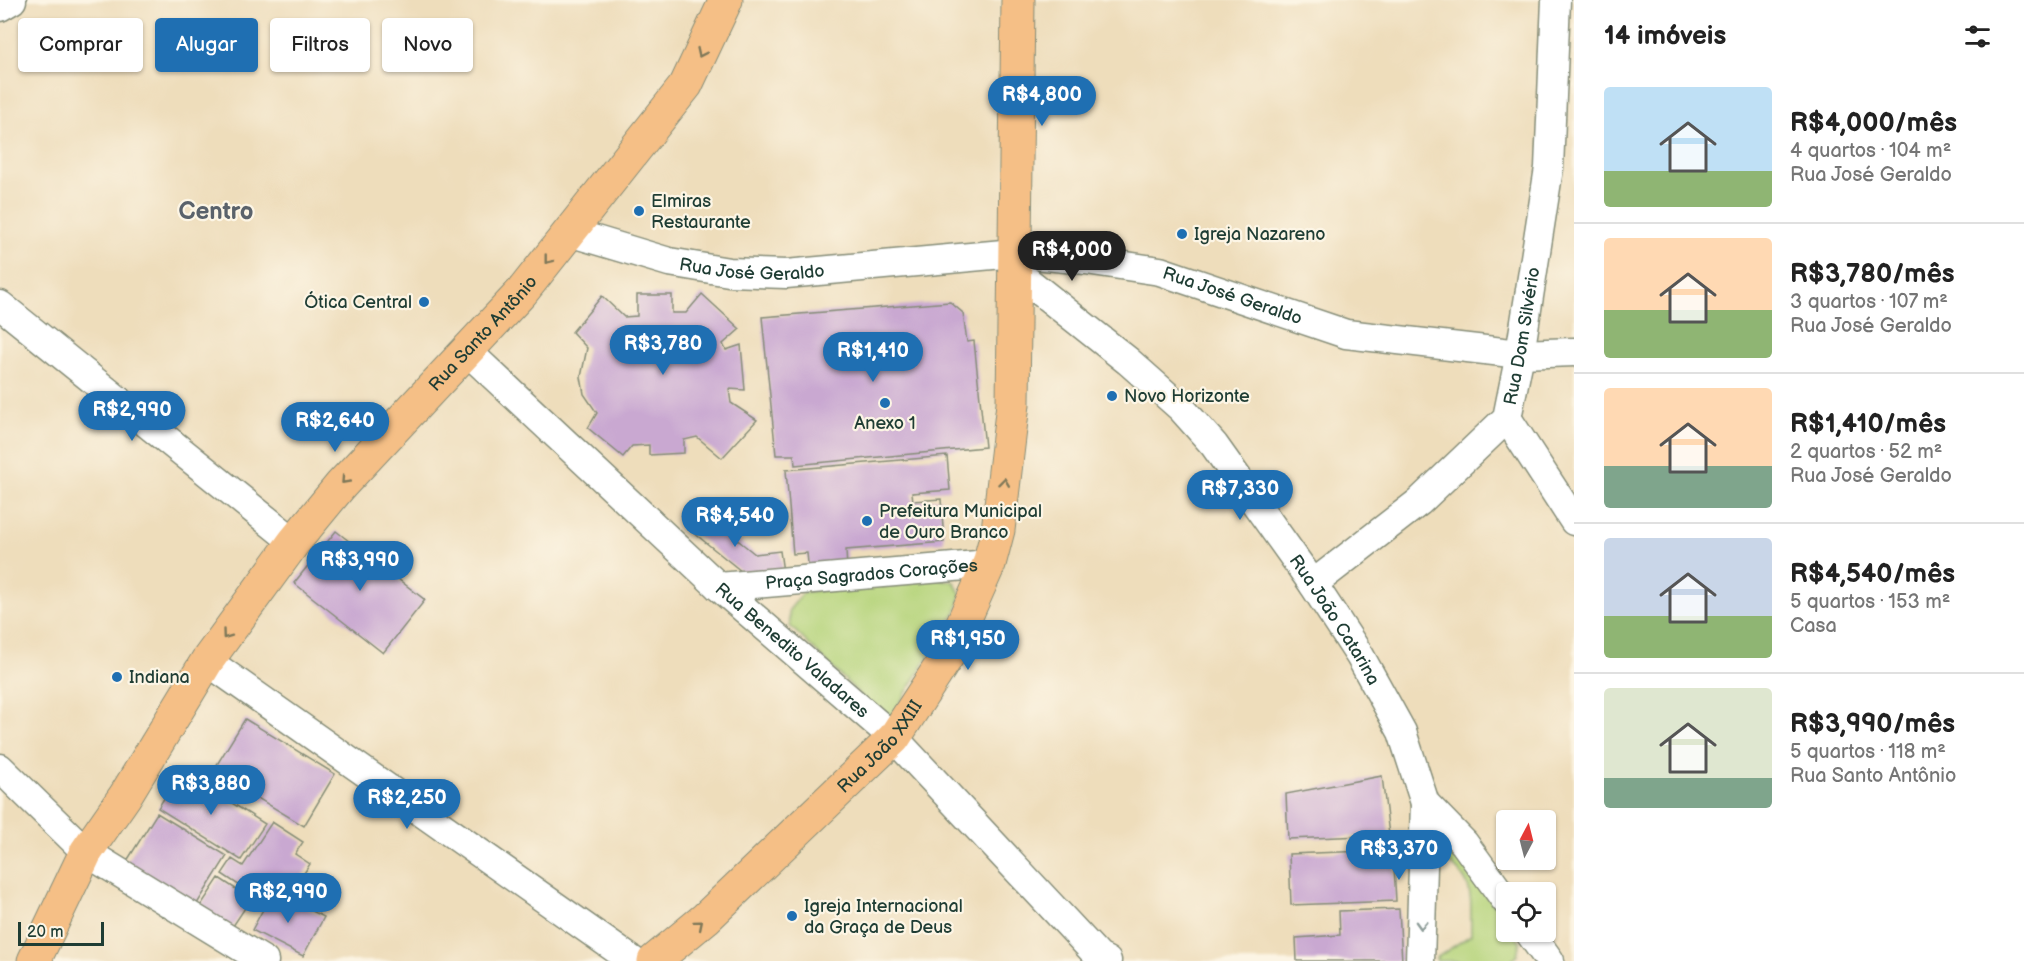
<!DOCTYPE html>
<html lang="pt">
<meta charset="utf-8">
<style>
body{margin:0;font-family:"Balsamiq Sans",sans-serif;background:#f2f2f2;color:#222;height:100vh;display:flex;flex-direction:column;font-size:22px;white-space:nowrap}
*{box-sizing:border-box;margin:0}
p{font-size:20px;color:#767676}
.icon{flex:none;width:33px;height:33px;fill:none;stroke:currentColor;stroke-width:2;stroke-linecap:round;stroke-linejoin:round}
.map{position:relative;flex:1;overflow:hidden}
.sheet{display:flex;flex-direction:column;background:#fff;width:450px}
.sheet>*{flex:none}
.guide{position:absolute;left:18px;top:18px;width:570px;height:54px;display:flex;gap:12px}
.needle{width:39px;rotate:7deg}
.buttons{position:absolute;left:1496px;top:810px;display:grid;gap:12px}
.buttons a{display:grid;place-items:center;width:60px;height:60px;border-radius:6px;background:#fff;box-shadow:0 2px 4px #0004;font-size:30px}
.scale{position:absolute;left:18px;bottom:15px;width:86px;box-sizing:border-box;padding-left:6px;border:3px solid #1f3d34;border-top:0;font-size:16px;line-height:21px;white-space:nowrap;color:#1f3d34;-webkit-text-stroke:4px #fcf5e5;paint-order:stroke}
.price{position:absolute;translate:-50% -51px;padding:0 14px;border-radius:21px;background:#1f6fb2;color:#fff;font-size:20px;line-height:39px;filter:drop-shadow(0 2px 3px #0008)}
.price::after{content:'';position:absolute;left:50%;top:36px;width:18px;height:14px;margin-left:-9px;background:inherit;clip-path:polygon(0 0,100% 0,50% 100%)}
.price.selected{background:#222;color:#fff}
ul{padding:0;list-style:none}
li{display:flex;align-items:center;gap:18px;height:150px;padding:0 30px}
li+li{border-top:2px solid #e0e0e0}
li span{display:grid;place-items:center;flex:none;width:168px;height:120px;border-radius:6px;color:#555}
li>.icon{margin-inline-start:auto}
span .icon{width:72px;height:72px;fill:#fffc;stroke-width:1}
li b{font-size:26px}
h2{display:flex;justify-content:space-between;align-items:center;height:72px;padding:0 30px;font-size:26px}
.chip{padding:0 21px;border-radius:6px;background:#fff;box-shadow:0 2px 4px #0004;font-size:21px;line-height:54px}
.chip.selected{background:#1f6fb2;color:#fff}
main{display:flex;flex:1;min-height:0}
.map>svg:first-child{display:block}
.green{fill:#b6d47b;stroke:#6a8858;stroke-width:1.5}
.building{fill:#c9a8d1}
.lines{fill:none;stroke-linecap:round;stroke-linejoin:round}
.minor-casing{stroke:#868d78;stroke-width:31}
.major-casing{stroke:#868d78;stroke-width:35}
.minor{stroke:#fff;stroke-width:28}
.major{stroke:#f5bf86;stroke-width:33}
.oneway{stroke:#7f7859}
.oneway2{stroke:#8f9e9a}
.poi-dot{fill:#1f6fb2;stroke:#fcf5e5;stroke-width:2}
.labels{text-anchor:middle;stroke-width:4.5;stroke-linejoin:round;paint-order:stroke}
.poi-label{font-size:18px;fill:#1f3d34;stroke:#fcf5e5;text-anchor:start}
.street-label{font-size:18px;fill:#1f3d34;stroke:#fcf5e5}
.district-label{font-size:24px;font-weight:bold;fill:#5a626b;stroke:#fcf5e5}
</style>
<main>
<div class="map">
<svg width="1574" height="961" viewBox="0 0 1574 961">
<rect width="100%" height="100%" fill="#fcf5e5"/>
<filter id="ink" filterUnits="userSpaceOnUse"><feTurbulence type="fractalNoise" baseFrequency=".0167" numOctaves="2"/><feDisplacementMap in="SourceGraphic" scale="12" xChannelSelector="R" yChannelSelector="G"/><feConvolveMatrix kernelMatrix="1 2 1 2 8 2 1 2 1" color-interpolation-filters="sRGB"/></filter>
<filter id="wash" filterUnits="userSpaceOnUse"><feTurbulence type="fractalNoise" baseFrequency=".008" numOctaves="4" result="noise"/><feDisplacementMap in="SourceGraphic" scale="24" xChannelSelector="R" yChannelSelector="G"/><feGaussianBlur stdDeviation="1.35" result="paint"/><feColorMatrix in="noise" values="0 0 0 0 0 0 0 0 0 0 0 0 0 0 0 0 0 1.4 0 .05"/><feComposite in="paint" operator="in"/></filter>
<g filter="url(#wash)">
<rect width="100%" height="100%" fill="#edb"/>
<!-- green -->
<path class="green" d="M935,578L954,582L961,595L956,612L888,722L790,626L789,610L804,592Z
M1447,842L1506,921V932H1513L1520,941L1517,956L1511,961H1437L1436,958L1471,935C1470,893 1477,879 1437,855Z"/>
<g id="blocks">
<!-- building -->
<path class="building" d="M702,294L740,329L723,344L726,350L741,345L745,390L729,389L731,403L757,420L722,458L697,437L684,440V453L649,455V445L632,446L623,457L588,428L597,413L584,394L581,377L587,348L572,332L602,296L624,317L637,316V295H672V313H686Z
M950,302L963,313L967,342L974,341L985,447L795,465L794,455H776L762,317Z
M947,456L950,490L912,493L913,501L941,499L944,542L846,550L847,569L809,573L807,553L793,554L786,470Z
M703,512L755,554L780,551L783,572L741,571L689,529Z
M336,531L425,600L383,653L294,583Z
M245,719L335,774L304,826L213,771Z
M181,771L265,824L241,860L158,808Z
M1382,776L1389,835L1288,839L1286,794Z
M157,813L227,856L195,907L125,864Z
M272,822L303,842L295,854L310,864L294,889L278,878L263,901L222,874L232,859L243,866Z
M1393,850L1396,901L1291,905L1289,854Z
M219,878L251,899L231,929L199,908Z
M273,891L324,917L303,956L252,930Z
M1399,909L1402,961H1297L1296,938L1340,935L1339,911Z"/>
</g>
</g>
<g filter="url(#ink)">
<use href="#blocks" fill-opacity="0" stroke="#868d78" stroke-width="1.5"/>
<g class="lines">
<defs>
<g id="minor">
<path d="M0,7L12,0"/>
<path id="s1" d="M569,232L669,262L729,272L786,274L1014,253L1086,260L1160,271L1346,334L1520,354L1574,352"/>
<path id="s2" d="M1016,272L1128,361L1181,408L1214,445L1313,584L1360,656L1402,732L1425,803L1464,843L1506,901"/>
<path d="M0,305L294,542"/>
<path id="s3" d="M467,351L719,587L894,738L1099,957L1107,961"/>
<path d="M1507,418L1574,521"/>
<path id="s4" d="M1313,584L1419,502L1507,418L1520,354L1549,168L1556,0"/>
<path id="s5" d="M719,587L989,564"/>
<path d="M207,661L633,961"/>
<path d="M0,768L86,852L264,961"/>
<path d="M1529,932L1550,961"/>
<path d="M1420,961L1425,803"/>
</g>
<g id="major">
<path id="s6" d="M34,961L86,852L125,796L207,661L294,542L341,485L522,292L686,85L726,0"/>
<path id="s7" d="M654,961L706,918L894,738L950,652L989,564L998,530L1013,404L1018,0"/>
</g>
</defs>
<!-- minor casing -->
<use href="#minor" class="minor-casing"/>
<!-- major casing -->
<use href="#major" class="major-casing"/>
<!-- minor -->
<use href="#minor" class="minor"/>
<!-- major -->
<use href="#major" class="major"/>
</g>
<!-- one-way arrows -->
<defs><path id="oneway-chevron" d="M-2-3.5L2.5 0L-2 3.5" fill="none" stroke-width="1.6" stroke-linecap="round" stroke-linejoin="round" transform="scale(1.5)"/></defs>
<g class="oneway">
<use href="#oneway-chevron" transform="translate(701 53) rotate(115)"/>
<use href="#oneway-chevron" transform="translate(548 260) rotate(128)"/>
<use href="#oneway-chevron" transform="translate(345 480) rotate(133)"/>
<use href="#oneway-chevron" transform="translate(1004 482) rotate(-83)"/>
<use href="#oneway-chevron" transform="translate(226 635) rotate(126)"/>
<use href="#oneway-chevron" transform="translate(699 924) rotate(-40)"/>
</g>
<use class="oneway2" href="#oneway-chevron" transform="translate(1421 925) rotate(92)"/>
</g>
<!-- markers -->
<g class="poi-dot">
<circle cx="639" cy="211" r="6"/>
<circle cx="1182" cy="234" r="6"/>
<circle cx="424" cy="302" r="6"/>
<circle cx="1112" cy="396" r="6"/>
<circle cx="885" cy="403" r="6"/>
<circle cx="867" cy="521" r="6"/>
<circle cx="117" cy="677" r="6"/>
<circle cx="792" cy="916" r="6"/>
</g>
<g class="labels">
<!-- poi labels -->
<g class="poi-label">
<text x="651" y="207">Elmiras<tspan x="651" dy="21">Restaurante</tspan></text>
<text x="1194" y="240">Igreja Nazareno</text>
<text x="412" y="308" text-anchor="end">Ótica Central</text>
<text x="1124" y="402">Novo Horizonte</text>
<text x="885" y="429" text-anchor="middle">Anexo 1</text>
<text x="879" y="517">Prefeitura Municipal<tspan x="879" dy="21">de Ouro Branco</tspan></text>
<text x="129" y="683">Indiana</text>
<text x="804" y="912">Igreja Internacional<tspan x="804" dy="21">da Graça de Deus</tspan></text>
</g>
<!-- street labels -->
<g class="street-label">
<text dy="6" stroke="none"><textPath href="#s1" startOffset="188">Rua José Geraldo</textPath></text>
<text dy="6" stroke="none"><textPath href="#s1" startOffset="675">Rua José Geraldo</textPath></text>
<text dy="6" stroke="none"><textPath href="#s6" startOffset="776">Rua Santo Antônio</textPath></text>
<text dy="6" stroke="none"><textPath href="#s4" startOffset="339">Rua Dom Silvério</textPath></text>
<text dy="6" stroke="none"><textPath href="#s5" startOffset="153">Praça Sagrados Corações</textPath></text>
<text dy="6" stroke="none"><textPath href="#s2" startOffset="476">Rua João Catarina</textPath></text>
<text dy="6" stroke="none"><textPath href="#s3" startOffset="442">Rua Benedito Valadares</textPath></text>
<text dy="6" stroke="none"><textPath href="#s7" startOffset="312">Rua João XXIII</textPath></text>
</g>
<!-- district labels -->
<g class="district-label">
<text x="216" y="219">Centro</text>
</g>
</g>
</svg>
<div class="buttons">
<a><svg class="needle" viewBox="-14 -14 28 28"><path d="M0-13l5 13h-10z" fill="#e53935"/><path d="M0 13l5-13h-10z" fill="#767676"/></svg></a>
<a><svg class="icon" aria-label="locate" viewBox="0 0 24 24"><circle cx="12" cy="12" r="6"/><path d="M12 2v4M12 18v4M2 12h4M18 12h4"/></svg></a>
</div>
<div class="scale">20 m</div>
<b class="price" style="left:1042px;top:127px">R$4,800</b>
<b class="price selected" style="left:1072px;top:282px">R$4,000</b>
<b class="price" style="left:663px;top:376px">R$3,780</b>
<b class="price" style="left:873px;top:383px">R$1,410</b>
<b class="price" style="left:132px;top:442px">R$2,990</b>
<b class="price" style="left:335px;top:453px">R$2,640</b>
<b class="price" style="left:1240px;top:521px">R$7,330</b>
<b class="price" style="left:735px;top:548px">R$4,540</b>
<b class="price" style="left:360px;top:592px">R$3,990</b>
<b class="price" style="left:968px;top:671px">R$1,950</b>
<b class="price" style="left:211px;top:816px">R$3,880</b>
<b class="price" style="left:407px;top:830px">R$2,250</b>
<b class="price" style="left:1399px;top:881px">R$3,370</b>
<b class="price" style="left:288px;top:924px">R$2,990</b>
<div class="guide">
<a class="chip">Comprar</a>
<a class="chip selected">Alugar</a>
<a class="chip">Filtros</a>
<a class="chip">Novo</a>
</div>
</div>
<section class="sheet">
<h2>14 imóveis<svg class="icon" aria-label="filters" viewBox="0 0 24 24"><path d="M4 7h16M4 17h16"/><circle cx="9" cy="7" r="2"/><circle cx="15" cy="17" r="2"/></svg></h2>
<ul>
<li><span style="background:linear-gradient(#bfe0f5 70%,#8fb573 0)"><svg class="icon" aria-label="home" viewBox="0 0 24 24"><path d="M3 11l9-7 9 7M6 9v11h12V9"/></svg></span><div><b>R$4,000/mês</b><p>4 quartos · 104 m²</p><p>Rua José Geraldo</p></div></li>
<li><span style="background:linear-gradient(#ffd9b3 60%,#8fb573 0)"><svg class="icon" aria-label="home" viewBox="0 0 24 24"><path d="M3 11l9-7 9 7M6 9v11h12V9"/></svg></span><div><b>R$3,780/mês</b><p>3 quartos · 107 m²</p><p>Rua José Geraldo</p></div></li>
<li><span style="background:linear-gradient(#ffd9b3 65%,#7fa58c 0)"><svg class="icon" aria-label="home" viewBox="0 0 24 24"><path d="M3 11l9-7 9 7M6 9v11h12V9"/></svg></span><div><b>R$1,410/mês</b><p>2 quartos · 52 m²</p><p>Rua José Geraldo</p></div></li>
<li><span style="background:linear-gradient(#c9d6e8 65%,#8fb573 0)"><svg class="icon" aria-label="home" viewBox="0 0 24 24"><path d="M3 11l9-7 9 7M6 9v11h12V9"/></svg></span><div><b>R$4,540/mês</b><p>5 quartos · 153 m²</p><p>Casa</p></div></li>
<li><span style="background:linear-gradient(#dfe7d0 75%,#7fa58c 0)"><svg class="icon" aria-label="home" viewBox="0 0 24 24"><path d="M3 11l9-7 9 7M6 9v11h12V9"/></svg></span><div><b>R$3,990/mês</b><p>5 quartos · 118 m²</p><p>Rua Santo Antônio</p></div></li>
</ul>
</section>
</main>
